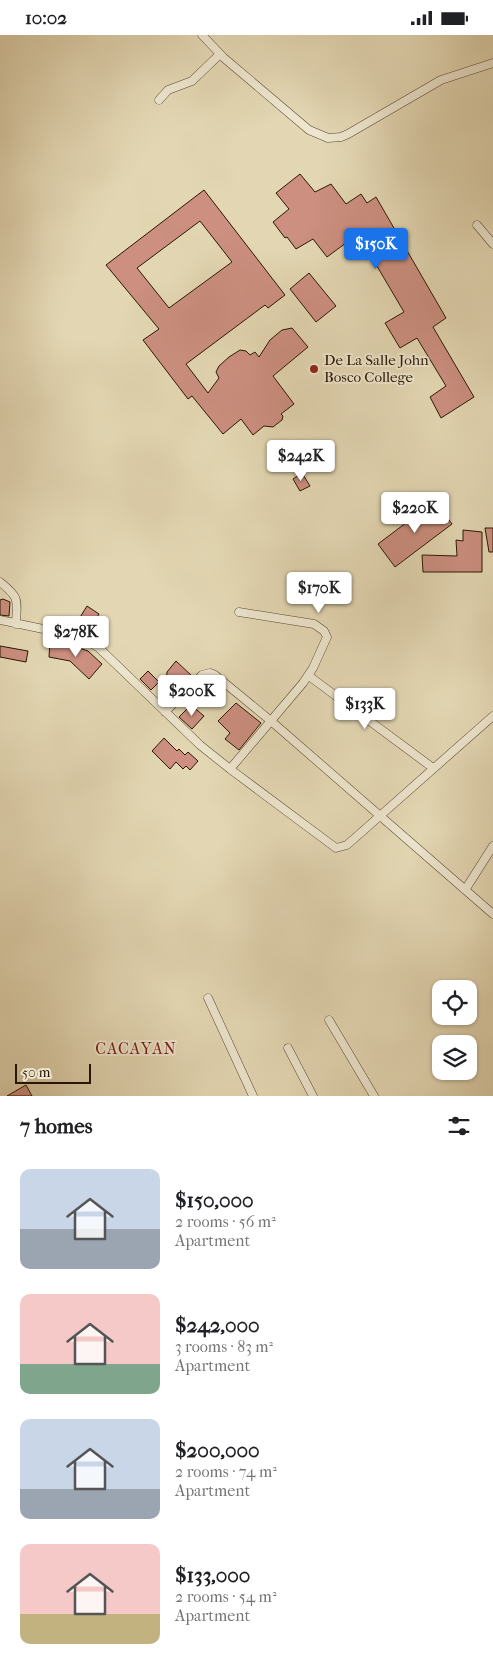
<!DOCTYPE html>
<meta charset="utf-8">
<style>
body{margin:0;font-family:"IM FELL French Canon",serif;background:#f6f6f6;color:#202124;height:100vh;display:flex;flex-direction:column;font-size:19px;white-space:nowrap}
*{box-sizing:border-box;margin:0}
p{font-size:16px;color:#757577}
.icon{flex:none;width:28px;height:28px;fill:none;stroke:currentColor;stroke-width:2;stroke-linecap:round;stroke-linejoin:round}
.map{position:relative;height:1061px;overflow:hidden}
.panel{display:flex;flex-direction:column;background:#fff;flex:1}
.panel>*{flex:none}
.tools{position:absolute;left:432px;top:945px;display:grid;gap:10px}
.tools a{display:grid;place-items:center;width:45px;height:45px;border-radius:10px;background:#fff;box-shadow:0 1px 4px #0004;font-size:25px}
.scale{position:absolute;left:15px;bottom:12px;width:76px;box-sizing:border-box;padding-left:5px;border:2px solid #2a1701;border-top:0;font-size:14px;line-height:18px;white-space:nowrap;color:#2a1701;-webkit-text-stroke:4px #ede5ce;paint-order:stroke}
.price{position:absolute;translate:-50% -42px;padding:0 11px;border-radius:5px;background:#fff;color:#222;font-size:16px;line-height:32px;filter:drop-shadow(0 1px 2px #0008)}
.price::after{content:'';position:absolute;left:50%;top:30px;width:15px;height:11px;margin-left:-8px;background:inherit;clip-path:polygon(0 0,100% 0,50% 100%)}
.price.active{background:#1a73e8;color:#fff}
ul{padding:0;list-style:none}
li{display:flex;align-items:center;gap:15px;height:125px;padding:0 20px}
li span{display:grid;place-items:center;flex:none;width:140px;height:100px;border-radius:10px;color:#555}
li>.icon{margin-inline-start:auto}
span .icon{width:60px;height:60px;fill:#fffc;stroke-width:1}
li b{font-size:21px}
h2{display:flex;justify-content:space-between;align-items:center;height:60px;padding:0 20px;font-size:21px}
.status{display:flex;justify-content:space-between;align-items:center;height:35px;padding:0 25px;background:#fff;direction:ltr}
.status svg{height:14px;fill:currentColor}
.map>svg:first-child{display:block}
.building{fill:#cc8f80;stroke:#2a1701;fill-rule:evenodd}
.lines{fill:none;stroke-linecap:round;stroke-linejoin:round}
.street-casing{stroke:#58472e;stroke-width:9}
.street{stroke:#ede5ce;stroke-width:8}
.poi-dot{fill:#8f2418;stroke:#ede5ce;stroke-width:2}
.labels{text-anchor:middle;stroke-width:4;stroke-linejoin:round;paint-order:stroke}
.poi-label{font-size:15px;fill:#2a1701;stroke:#ede5ce;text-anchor:start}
.neighbourhood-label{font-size:16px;letter-spacing:1px;fill:#7a1f14;stroke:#ede5ce}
</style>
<div class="status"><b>10:02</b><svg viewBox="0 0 49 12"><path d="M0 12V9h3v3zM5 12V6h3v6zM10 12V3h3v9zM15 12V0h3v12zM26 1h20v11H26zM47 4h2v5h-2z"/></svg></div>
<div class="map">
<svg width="493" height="1061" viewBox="0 0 493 1061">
<rect width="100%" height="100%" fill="#e3d7b3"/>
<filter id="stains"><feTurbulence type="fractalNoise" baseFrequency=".004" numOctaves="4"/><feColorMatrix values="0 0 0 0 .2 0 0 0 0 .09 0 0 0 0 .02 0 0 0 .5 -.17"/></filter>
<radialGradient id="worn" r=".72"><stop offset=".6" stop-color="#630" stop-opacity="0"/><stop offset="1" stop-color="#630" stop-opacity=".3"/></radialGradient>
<!-- building -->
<path class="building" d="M300,139L315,157L331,149L346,169L361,159L367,168L376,162L446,283L433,292L474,362L441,383L430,362L446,351L417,303L400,313L385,288L404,277L358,199L327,222L313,204L296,214L287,202L285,203L273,187L289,174L276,158Z
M204,155L285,260L268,273L265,270L186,329L208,358L219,343L216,337L219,331L229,322L240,315L246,316L250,320L255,317L259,322L270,305L282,295L292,293L308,312L273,341L294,369L281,379L283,381L282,385L273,392L264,391L253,400L241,384L223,399L192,361L188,364L143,305L159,294L106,230ZM200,186L232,227L169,273L137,233Z
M309,238L336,271L316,287L290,254Z
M302,438L310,451L300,456L293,444Z
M435,466L452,489L395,532L378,509Z
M485,493H493V517H489Z
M463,495L482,497V537H423L422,520L457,521L456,505L463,506Z
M3,564L10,567L9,581L0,580V565Z
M87,571L99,579L91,592L79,584Z
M50,607L71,610L88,616L102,629L89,644L70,626L49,622Z
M0,611L28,616L26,627L0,622Z
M176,626L193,642L169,665L165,660L167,637Z
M148,636L159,647L151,655L140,644Z
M211,648L223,659L214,669L202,659Z
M236,668L261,688L239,715L225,704L230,698L218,686Z
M191,670L204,681L192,694L179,682Z
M164,703L177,716L179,714L185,720L188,717L198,726L190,735L186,731L183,734L176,727L170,734L152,716Z
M26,1050L32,1061H7Z"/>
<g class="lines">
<defs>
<path id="street" d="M202,0L224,23L309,95L328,103L341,102L348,99L441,45L493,28
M159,65L168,55L192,46L220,19
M477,190L493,209
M0,547C20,563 17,564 16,589
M0,585L81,602L99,613L200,710L230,734L336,813L347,810L493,681
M309,641L433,733
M165,677L202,640L210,638L215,640L271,686L493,879
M230,734L303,648L313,633L327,602L324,596L314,589L239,577
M465,855L493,811
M208,963L253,1061
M329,985L374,1061
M288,1013L313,1061"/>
</defs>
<!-- street casing -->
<use href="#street" class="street-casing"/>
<!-- street -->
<use href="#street" class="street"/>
</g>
<!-- markers -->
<circle class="poi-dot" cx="314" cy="334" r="5"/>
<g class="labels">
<!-- poi labels -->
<g class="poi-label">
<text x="324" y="330">De La Salle John<tspan x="324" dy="17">Bosco College</tspan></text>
</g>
<!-- neighbourhood labels -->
<g class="neighbourhood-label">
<text x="136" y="1019">CACAYAN</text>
</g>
</g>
<rect width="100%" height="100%" filter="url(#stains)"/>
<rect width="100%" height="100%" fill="url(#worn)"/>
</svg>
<div class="tools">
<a><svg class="icon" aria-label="locate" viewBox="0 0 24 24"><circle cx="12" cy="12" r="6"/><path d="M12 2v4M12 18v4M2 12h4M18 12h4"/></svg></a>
<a><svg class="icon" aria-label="layers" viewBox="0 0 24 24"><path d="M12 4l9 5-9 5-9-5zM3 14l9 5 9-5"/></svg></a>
</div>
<div class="scale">50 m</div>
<b class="price active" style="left:376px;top:235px">$150K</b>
<b class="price" style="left:301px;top:447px">$242K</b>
<b class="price" style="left:415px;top:499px">$220K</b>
<b class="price" style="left:319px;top:579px">$170K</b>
<b class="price" style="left:76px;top:623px">$278K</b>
<b class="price" style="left:192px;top:682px">$200K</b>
<b class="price" style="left:365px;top:695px">$133K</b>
</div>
<section class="panel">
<h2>7 homes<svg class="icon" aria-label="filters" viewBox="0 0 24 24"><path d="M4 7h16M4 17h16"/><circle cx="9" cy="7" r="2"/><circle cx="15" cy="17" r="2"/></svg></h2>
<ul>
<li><span style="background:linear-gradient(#c9d6e8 60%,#9aa5b1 0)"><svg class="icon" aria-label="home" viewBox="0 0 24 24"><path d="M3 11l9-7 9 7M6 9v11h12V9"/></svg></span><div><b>$150,000</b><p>2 rooms · 56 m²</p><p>Apartment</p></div></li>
<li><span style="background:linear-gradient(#f6c9c9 70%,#7fa58c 0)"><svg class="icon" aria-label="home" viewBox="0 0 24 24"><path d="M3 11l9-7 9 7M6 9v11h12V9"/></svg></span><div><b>$242,000</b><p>3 rooms · 83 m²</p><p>Apartment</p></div></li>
<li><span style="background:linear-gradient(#c9d6e8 70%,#9aa5b1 0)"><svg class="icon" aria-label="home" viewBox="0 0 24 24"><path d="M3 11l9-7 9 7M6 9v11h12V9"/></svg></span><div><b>$200,000</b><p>2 rooms · 74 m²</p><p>Apartment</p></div></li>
<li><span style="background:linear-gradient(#f6c9c9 70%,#c2b280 0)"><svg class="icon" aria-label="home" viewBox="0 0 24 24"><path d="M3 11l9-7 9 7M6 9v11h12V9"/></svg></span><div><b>$133,000</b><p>2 rooms · 54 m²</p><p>Apartment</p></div></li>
</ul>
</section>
